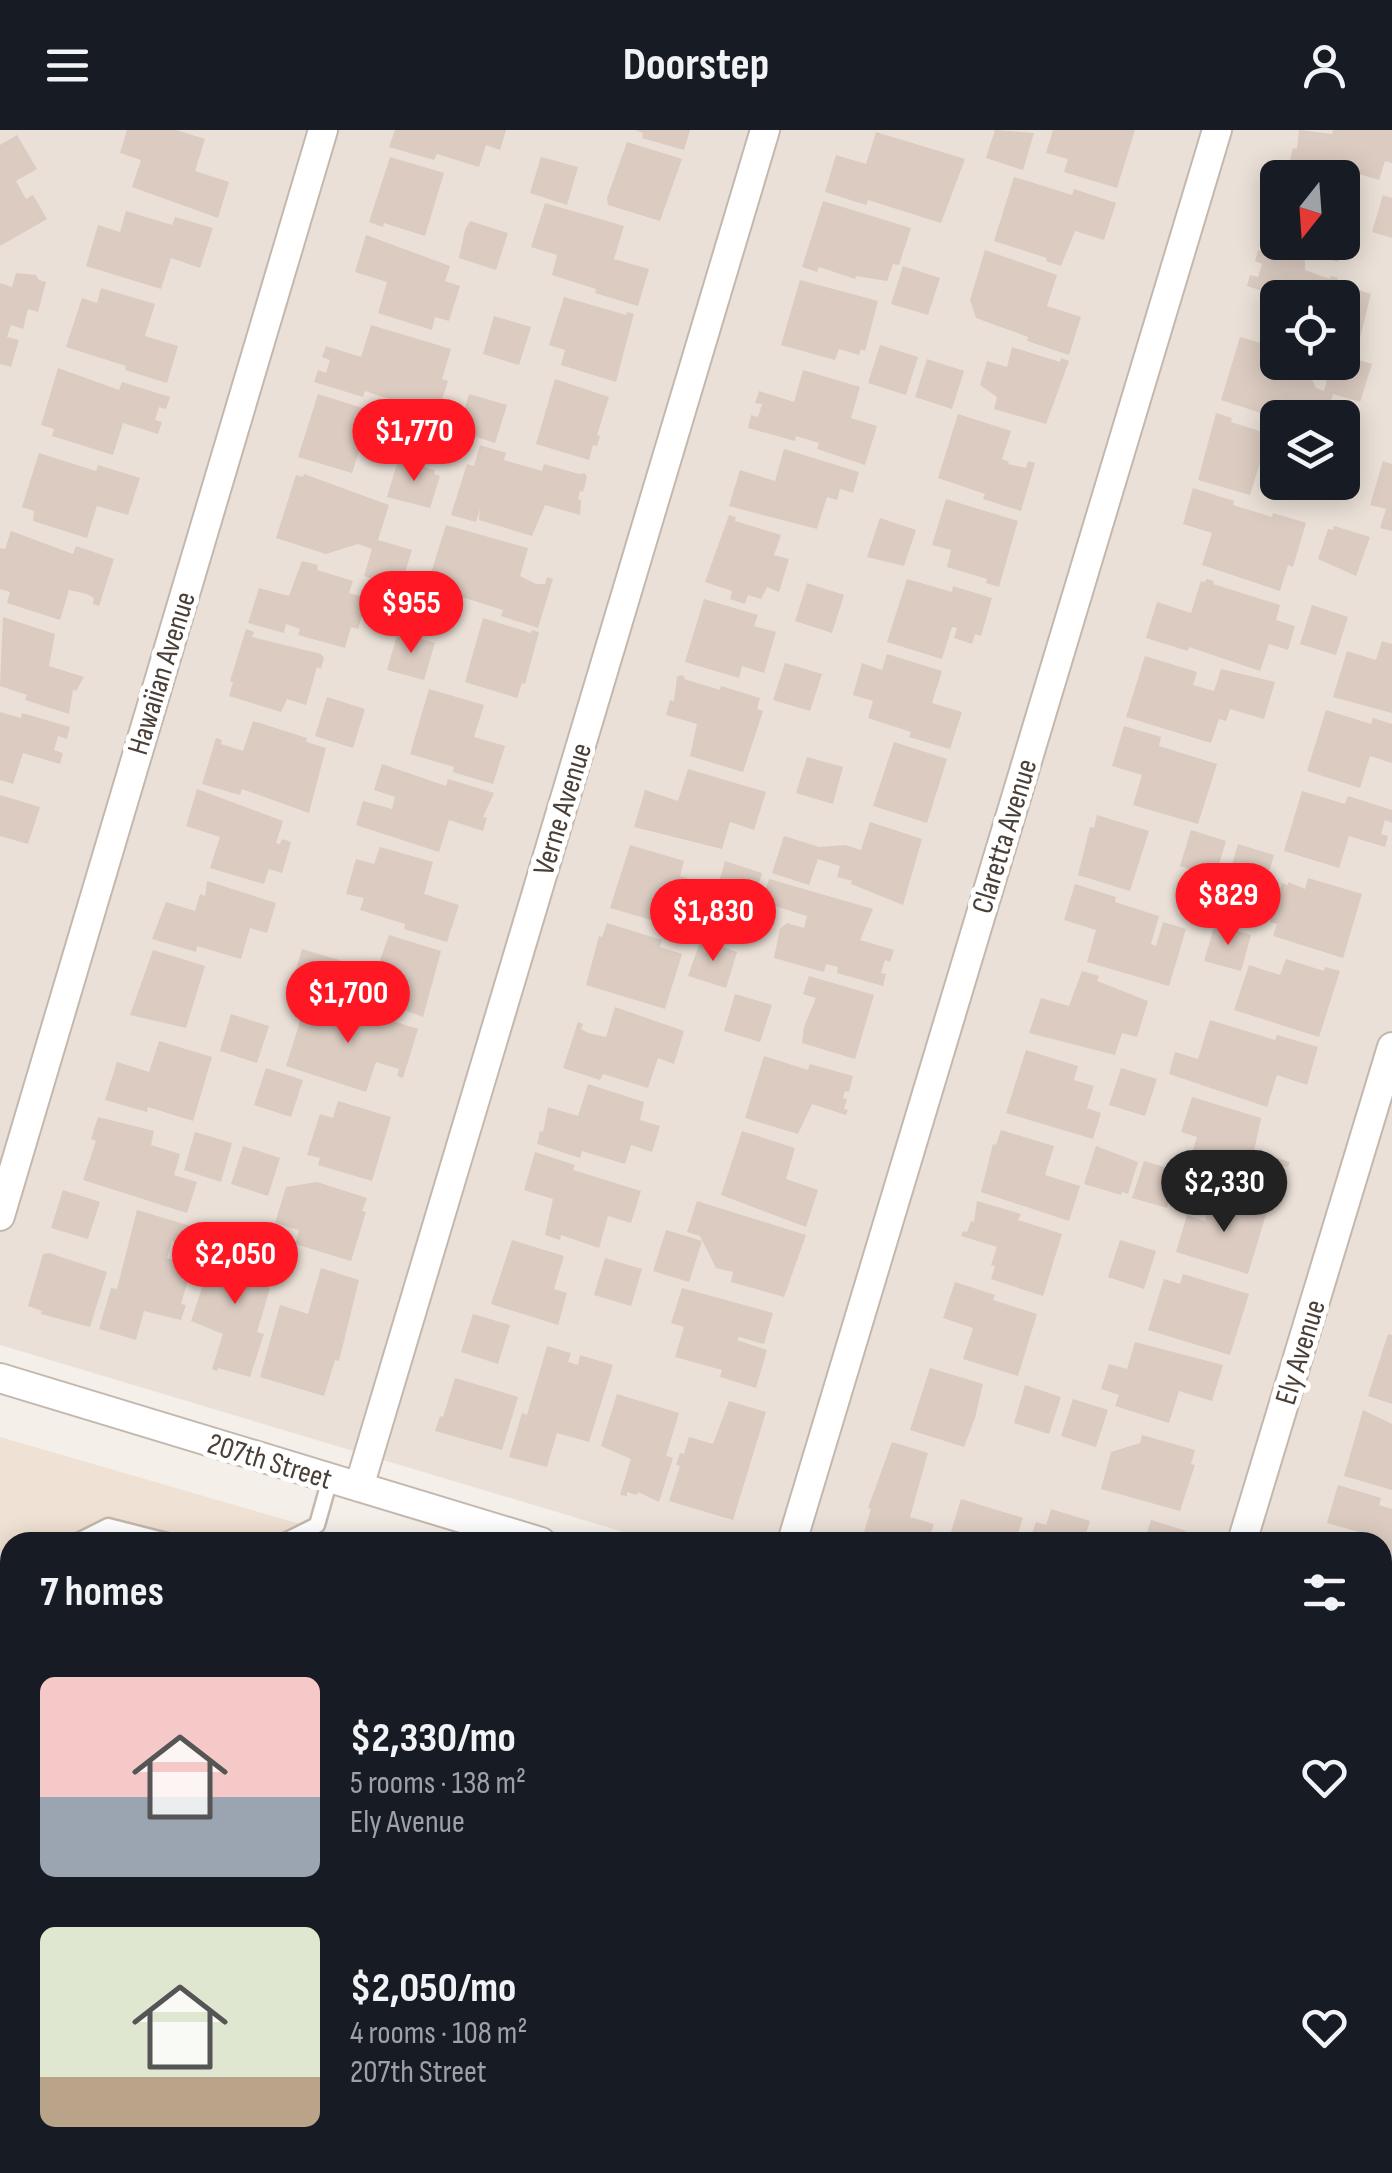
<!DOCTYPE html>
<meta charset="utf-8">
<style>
body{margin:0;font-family:"Sofia Sans Condensed",sans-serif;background:#242831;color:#f1f3f6;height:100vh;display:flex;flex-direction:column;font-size:38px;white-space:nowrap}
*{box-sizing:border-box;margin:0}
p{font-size:32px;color:#9ea1a6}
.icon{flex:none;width:55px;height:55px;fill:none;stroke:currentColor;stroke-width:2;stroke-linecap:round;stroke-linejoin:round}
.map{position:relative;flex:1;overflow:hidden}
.panel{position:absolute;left:0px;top:1402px;width:1392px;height:642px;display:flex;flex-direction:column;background:#171b24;border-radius:30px 30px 0 0;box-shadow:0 5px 25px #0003}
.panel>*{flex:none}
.needle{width:65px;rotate:197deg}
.controls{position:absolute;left:1260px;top:30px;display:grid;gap:20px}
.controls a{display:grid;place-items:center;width:100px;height:100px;border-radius:15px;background:#171b24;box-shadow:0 5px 25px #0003;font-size:50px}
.price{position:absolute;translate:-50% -85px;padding:0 22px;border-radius:35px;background:#ff1723;color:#fff;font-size:32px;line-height:65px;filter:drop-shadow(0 2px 5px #0008)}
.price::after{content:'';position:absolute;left:50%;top:60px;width:30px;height:22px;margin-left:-15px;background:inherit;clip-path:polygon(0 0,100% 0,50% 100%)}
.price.current{background:#222;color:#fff}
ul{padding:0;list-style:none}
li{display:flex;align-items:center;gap:30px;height:250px;padding:0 40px}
li span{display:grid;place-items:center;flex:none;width:280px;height:200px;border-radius:15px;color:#555}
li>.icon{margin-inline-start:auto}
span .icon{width:120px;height:120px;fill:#fffc;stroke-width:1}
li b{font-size:42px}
h2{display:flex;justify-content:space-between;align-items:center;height:120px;padding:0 40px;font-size:42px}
header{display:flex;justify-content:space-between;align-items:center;height:130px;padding:0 40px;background:#171b24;font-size:45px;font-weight:700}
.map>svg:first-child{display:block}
.residential{fill:#eae0d7;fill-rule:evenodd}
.education{fill:#efe1d3}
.green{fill:#ddebb0}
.building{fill:#dbcbc1}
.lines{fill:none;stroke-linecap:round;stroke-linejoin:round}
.lane-casing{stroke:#c4b8ae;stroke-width:19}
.street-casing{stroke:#c4b8ae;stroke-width:32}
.path{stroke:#c4ae9c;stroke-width:6;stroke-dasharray:5 5;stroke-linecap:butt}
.lane{stroke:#fff;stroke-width:14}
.street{stroke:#fff;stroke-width:28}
.labels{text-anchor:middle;stroke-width:10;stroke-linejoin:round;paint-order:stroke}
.street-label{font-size:30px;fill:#4a3f37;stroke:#fff}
</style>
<header><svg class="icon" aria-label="menu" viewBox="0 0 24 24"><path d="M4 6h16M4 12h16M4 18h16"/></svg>Doorstep<svg class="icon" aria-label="person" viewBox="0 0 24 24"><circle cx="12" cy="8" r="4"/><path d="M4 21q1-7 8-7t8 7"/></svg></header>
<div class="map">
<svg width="1392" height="2043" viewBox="0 0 1392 2043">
<rect width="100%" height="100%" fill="#f5efe9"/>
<!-- residential -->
<path class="residential" d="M0,0H1392V1633L1382,1630V1412H657L0,1215ZM1278,48H1342V112H1278ZM1278,168H1342V232H1278ZM1278,288H1342V352H1278Z"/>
<!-- education -->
<path class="education" d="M0,1307L362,1412H10V2035H633L631,2043H0Z"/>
<!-- green -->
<path class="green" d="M1383,1716L1392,1719V2043H631L633,2035H1382Z"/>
<!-- building -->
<path class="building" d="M127,0H176L205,9L195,41L229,52L218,88L132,57L141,30L120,23Z
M395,0H506L500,20L486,15L479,37L437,24L434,30L389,17Z
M635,0H690L684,20L642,8L643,3Z
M995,0L1034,3L1023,40L986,28Z
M1053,0H1135L1117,58L1064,42L1068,29L1046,23Z
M1299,0L1332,4L1333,0H1392V33L1385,31L1379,50L1335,37L1333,44L1290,30L1293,18L1297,19Z
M876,2L965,29L941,93L868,70L866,75L825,62L836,25L866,34Z
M17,5L37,39L16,51L26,69L33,65L47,89L0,116V15Z
M627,12L682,29L660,91L608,75L607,68Z
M390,27L444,43L425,106L384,93L383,97L369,92Z
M541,27L578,37L567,75L530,63Z
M1014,47L1072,65L1074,59L1116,73L1104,110L1075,101L1061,136L1046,131L1047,128L994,111Z
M1383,65L1392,68V108L1372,102Z
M1342,70L1355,81L1346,111L1342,110Z
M823,71L911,98L899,135L893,134L887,151L856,146L855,149L819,137L817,142L802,137Z
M545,73L624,96L614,129L649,139L638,176L595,163L596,159L552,145L557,125L531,117Z
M126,81L172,95L175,87L213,98L200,138L171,128L161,159L86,136L98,95L120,102Z
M1277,88L1278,112H1344L1338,132L1270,112Z
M470,91L508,103L496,140L459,128L465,100Z
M366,105L450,136L445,151L460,156L449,191L435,187L432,200L378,183L387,152L355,142Z
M985,120L1057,145L1047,176L1081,187L1069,225L1027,211L1028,207L976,188L970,170Z
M1258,120L1287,128L1288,122L1305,127V140L1330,149L1331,146L1338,148L1337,151L1347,156L1371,164L1356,224L1342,220V168H1285L1247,156L1250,145L1258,147L1262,134L1255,131Z
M903,136L940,148L928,185L891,174Z
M16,143L36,145L39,150L46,152L38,182L28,179L23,199L11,195L7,207L19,210L11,237L0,234V153L12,157Z
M800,150L878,171L865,221L861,219L859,225L839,219L835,230L781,215Z
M101,158L155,174L145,206L178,216L167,253L125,240L126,236L66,217L82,168L97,173Z
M564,167L626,185L627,182L634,184L616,252L561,235L565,220L549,215Z
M494,186L531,197L519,235L483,224Z
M371,195L451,219L442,249L448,251L437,285L365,261L363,267L314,252L318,240L326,243L330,230L322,227L326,216L361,227Z
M1240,207L1278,218V232L1299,235L1297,239L1309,243L1316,258L1324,261L1327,251L1324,250L1329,232H1342V225L1372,234L1360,272L1333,264L1326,288H1277L1221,270Z
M880,215L918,227L906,265L868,253Z
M1012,217L1060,232L1061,228L1069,231L1046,294L994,279L997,267L980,255L987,231L1007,237Z
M927,229L964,241L952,279L915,267Z
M58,238L119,260L122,252L170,267L166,279L159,277L155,290L162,292L158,304L123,293L113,325L52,306L54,299L41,295Z
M803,240L860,257L851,288L877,296L865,335L817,319L819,313L796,306L795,311L748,298L751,285L758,287L762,274L755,273L759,261L794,272Z
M555,249L609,267L597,305L600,306L597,316L593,315L589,330L536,314Z
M318,264L372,281L352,343L298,327Z
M469,264L507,275L495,313L458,301Z
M1216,283L1232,288L1231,292L1269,304L1250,365L1198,350Z
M958,284L1011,301L1002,329L1009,332L1008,334L1026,338L1028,331L1035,333L1021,381L983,369L985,364L938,348Z
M480,315L506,323L504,330L542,341L544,334L579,344L585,343L587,347L583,362L580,361L578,369L581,370L580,385L545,375L532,406L479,390L480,379L476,392L451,385L467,334L474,336Z
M784,319L859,342L853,363L840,359L837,370L827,367L817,399L729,376L740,340L775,351Z
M39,323L96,341L98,335L140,348L128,385L97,376L87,408L33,391L34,381L22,377Z
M398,330L435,340L434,344L440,346L430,378L387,367Z
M1383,331L1392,334V401L1380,398L1386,379L1370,375Z
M304,344L389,375L378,410L412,420L400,458L364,446L372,419L358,414L326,424L276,408L296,345L303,347Z
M1193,358L1234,371L1233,375L1272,387L1273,383L1306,393L1293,437L1288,435L1280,461L1202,435L1212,403L1183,394Z
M946,369L1018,391L999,457L986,453L987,449L947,437L951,420L932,415Z
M729,385L736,387L735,391L781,405L774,425L789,429L779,462L767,457L761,469L748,465L745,474L730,469L732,461L705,452Z
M880,388L916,400L904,436L867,427Z
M446,395L528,418L520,446L536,454H545L547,447L553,449L538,498L501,486L503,480L427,456Z
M1334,396L1370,407L1356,446L1318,429L1328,399L1333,400Z
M11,401L73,424L76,416L114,429L99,476L93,474L94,468L87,464L69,460L60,490L7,473L10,462L0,459V418L5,419Z
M302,431L318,435L317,440L353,451L349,463L367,468L358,499L351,497L345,518L298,505L300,499L286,494L284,503L248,493L259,458L289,466Z
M907,449L952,462L953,456L992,468L981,506L975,504L972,514L954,508L957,498L952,497L942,529L887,512Z
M1207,449L1214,451L1213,454L1280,475L1276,490L1295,496L1288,520L1269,514L1260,541L1189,517L1188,521L1146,508L1157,472L1191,483L1201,451L1205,452Z
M807,453L844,465L832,503L795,491Z
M704,469L758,485L754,496L776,502L764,543L742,536L739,548L685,532Z
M1312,475L1348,487L1336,525L1300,514Z
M3,487L55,504L49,536L84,547L76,561L73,560L69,584L25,570L27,565L0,556Z
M483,488L531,503L532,500L539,502L525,554L522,553L517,568L465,552Z
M246,499L254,502L252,507L321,524L324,528L321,539L317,537L306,575L287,569L281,582L229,566L233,552L230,551Z
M398,502L435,513L424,550L387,540Z
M1382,511L1392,514V583L1333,567L1347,521L1376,530Z
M887,524L942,541L932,573L962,582L950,619L909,607L911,602L868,588L873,571L853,565L862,533L882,540Z
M1145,526L1197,542L1193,555L1214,561L1221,539L1275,552L1264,589L1230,579L1226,591L1219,589L1211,613L1126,587Z
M785,533L822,544L810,581L773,570Z
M681,545L685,547L684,549L720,560L721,556L760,568L757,579L763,581L743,642L690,626L697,594L666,585L670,570L674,571L677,547Z
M429,559L484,575L474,607L505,616L493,654L453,642L454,637L410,624Z
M327,567L365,579L353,618L315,606Z
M1326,580L1371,594L1373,588L1392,594V633L1370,626L1360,658L1307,641Z
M0,582L21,588L22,583L70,597L67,609L58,606L54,620L63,623L60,634L23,623L13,654L0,650Z
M253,591L307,608L306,612L326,618L309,683L242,659L240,665L202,654L216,608L222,610L221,614L243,621Z
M1124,596L1161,607L1159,616L1217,634L1198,694L1133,675L1142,645L1112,636Z
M894,612L947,629L927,693L873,676Z
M807,627L843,637L833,674L796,663Z
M382,634L446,656L448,649L494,663L483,687L487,688L483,701L449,690L439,722L356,695L363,671L392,679L395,667L374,660Z
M688,639L766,662L754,700L730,692L722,719L634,697L645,660L678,671Z
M197,659L283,691L276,713L280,714L282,709L291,712L282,743L269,739L264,754L210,738L220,707L186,696Z
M1302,661L1345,674L1348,666L1392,680V693L1385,690L1381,704L1388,706L1385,717L1349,706L1339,738L1284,721Z
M0,665L40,677L28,714L0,706Z
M1097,685L1149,701L1130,761L1078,745L1090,697L1094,698Z
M870,692L922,709L903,775L851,754L852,751L837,747L840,736L818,729L809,755L772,743L784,706L819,717L845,715L861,720Z
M1191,700L1226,711L1215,747L1180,736Z
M1238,714L1274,725L1263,763L1227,752Z
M630,715L684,731L680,746L693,750L683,785L669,780L665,794L610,778Z
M380,717L433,732L424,764L459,775L447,812L404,799L405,794L360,780L364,768L346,764L356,729L374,734Z
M725,731L762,743L751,780L714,769Z
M1308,748L1362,764L1343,828L1273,806L1277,794L1270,792L1282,753L1288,755V752L1305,759Z
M769,749L873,779L860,810L894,820L890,832L885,830L881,843L886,844L883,856L837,843L838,837L826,834L824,842L774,828L780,799L787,793L804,798L807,786L762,772Z
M207,751L276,773L267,803L250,798L241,829L197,816L196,822L152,809L166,772L195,781L200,764L205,766Z
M1075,754L1116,767L1115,772L1159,786L1151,814L1156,816L1163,792L1186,799L1169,856L1087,832L1096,800L1064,790Z
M607,793L662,810L660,817L682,824L665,879L586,855L599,806L602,807Z
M1215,794L1251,805L1241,841L1204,831Z
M389,805L441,821L423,887L370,867L369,861Z
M701,809L737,822L726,858L688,846Z
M302,819L339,830L342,834L339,842L336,841L328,867L291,856Z
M153,820L205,836L186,898L130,885Z
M1286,829L1324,841L1325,837L1340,841L1319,907L1234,880L1249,835L1280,845Z
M1082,841L1099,846L1097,851L1148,871L1137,907L1122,903L1115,925L1029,903L1041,868L1069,876Z
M809,846L874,865L855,929L802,913L804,897L816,868L803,864Z
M735,864L772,875L760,912L724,901Z
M307,869L343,880L341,885L377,896L380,887L418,899L403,948L397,946L399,939L376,932L366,962L286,936Z
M615,877L684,901L674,934L658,928L648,958L603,944L600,950L563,938L578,892L583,894L581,899L588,903L606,907Z
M231,884L269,896L257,933L220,921Z
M1210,890L1275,910L1277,905L1318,917L1307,955L1277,945L1267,977L1169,944L1175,922L1198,929Z
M159,911L212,927L193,991L148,977L147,982L105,970L117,932L149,942Z
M1026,920L1078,936L1074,950L1094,956L1087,978L1101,983L1093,1009L1006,983Z
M764,926L808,940L810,934L853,946L849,962L845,961L843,968L847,969L844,979L848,980L846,985L812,974L798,1004L745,988Z
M266,938L303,950L291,987L254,975Z
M1121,938L1157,949L1145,986L1109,975Z
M588,954L644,972L640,990L660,996L652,1022L631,1015L625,1034L582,1021L580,1028L537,1014L540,1001L543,1002L548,977L578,986Z
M1192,967L1261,988L1254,1021L1290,1032L1288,1037L1284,1036L1281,1045L1277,1044L1275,1051L1279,1052L1274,1067L1231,1053L1232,1047L1189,1033L1197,1007L1181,1002Z
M338,971L391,987L372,1051L318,1035L320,1028L307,1025L320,984L333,988Z
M98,987L154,1001L151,1015L180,1024L174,1045L197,1052L187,1083L83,1050L96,1011L91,1009Z
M1001,1000L1054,1016L1045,1045L1080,1056L1069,1091L981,1062L993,1014L996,1015Z
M742,1001L795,1018L786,1049L818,1060L806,1097L721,1065Z
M195,1002L232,1013L221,1052L184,1040Z
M243,1016L280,1028L268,1066L231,1054Z
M1096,1016L1138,1032L1128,1064L1122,1062L1121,1065L1084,1054Z
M535,1022L575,1035L573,1040L641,1061L631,1093L608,1086L599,1118L561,1105L560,1110L545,1105L553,1069L524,1060Z
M1144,1031L1178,1041L1167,1078L1132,1068Z
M317,1052L367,1068L362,1081L366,1082L351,1131L295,1114L299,1100L275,1093L286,1057Z
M63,1060L100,1072L88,1109L51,1098Z
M1213,1065L1267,1081L1248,1144L1176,1122L1187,1085L1205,1091Z
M697,1071L806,1105L784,1167L731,1152L733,1142L716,1138L700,1106L687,1102Z
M977,1071L1021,1084L1018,1090L1062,1104L1043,1166L991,1149L995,1136L991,1135L997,1117L961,1106L963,1101L967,1102L971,1091L974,1092Z
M137,1080L194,1097L188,1115L172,1111L167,1128L192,1136L181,1174L186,1175L181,1190L144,1181L136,1210L99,1199L111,1158L117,1159Z
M666,1100L702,1111L689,1152L653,1141Z
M512,1110L564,1126L554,1159L567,1163L558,1195L491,1174Z
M1120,1110L1156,1121L1144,1159L1108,1147Z
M226,1113L273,1127L263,1156L270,1158L257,1202L264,1204L250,1247L218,1238L217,1241L212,1239L223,1204L191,1191L208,1139L217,1141Z
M49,1123L107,1142L90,1197L41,1184L42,1181L28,1176L43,1124Z
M605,1128L642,1139L631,1176L594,1165Z
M321,1138L359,1150L339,1231L335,1230L324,1266L260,1247L280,1175L308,1184Z
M1183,1144L1249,1164L1230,1225L1148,1200L1164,1149L1180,1154Z
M955,1152L995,1165L993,1170L1037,1184L1018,1246L963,1229L973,1198L943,1188Z
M682,1158L773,1183L764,1214L739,1207L737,1210L767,1220L756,1258L720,1247L722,1240L675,1227L684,1197L671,1193Z
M473,1184L510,1195L498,1234L461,1222Z
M1388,1204L1392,1205V1274L1368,1266Z
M1135,1212L1223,1235L1212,1271L1179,1261L1169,1293L1115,1276L1119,1265L1101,1259L1109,1234L1127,1239Z
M547,1216L571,1223L568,1232L578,1235L580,1225L613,1235L589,1312L557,1303L547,1337L509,1327L522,1283L527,1285Z
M930,1238L983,1254L975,1288L964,1317L910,1300Z
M455,1248L518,1267L502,1320L435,1301L440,1286L443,1287Z
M1025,1255L1061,1267L1049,1304L1014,1293Z
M617,1264L679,1283L666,1326L673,1328L659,1372L638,1362L637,1365L627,1362V1366L620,1365L631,1329L601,1316Z
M1073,1269L1108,1280L1096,1317L1061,1306Z
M729,1271L766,1282L733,1390L669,1371L680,1336L676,1335L680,1323L684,1324L689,1307L713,1314Z
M1363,1280L1392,1294V1360L1344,1346Z
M1142,1305L1195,1320L1191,1334L1195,1335L1180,1381L1101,1359L1111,1322L1140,1313Z
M892,1312L928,1323L910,1387L934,1394L928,1412H861L871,1379L868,1378Z
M1338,1355L1381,1368L1379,1375L1392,1379V1446L1382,1443V1412H1359L1362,1403L1327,1393Z
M961,1369L1023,1388L1015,1412H948Z
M1051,1379L1090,1391L1085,1407L1100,1412H1029L1036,1392L1046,1395Z
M1151,1390L1186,1401L1183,1412H1144Z
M1382,1496L1392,1499V1560L1382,1557Z
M0,1676L10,1679V1775L0,1772Z
M10,1914V2035H107L105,2043L0,2041V1943Z
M457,2035H529L526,2043H455Z"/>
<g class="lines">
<defs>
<path id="lane" d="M76,1412L108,1396L171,1412
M283,1412L317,1395L330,1349
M0,1460L3,1452L10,1448
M0,1562L10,1556"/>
<path id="street" d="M0,1086L323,0
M0,1248L541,1412
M359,1357L765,0
M792,1412L1217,0
M1242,1412L1392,917
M1382,1668L1392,1671"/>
</defs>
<!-- lane casing -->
<use href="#lane" class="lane-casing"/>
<!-- street casing -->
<use href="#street" class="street-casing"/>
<!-- path -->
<path class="path" d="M1382,1771L1392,1777
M1356,2035L1372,2043"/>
<!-- lane -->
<use href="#lane" class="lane"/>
<!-- street -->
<use href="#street" class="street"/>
</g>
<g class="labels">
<!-- street labels -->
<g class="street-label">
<text transform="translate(161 543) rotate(-73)" y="10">Hawaiian Avenue</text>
<text transform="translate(562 679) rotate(-73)" y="10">Verne Avenue</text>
<text transform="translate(1004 706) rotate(-73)" y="10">Claretta Avenue</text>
<text transform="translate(1300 1222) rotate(-73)" y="10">Ely Avenue</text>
<text transform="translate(270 1331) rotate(17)" y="10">207th Street</text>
</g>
</g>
</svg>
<div class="controls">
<a><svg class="needle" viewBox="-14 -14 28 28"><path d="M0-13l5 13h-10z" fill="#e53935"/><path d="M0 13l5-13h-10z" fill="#9ea1a6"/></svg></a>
<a><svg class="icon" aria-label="locate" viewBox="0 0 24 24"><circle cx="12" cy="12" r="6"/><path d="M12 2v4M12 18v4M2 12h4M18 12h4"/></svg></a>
<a><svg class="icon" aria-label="layers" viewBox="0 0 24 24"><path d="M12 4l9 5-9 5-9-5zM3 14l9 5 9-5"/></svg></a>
</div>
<b class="price" style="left:414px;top:354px">$1,770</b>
<b class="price" style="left:411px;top:526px">$955</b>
<b class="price" style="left:1228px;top:818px">$829</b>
<b class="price" style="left:713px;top:834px">$1,830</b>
<b class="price" style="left:348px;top:916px">$1,700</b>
<b class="price current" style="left:1224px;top:1105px">$2,330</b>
<b class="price" style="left:235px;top:1177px">$2,050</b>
<section class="panel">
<h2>7 homes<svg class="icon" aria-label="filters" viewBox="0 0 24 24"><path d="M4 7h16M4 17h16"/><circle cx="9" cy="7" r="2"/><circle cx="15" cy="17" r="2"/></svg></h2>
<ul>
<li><span style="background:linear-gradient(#f6c9c9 60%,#9aa5b1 0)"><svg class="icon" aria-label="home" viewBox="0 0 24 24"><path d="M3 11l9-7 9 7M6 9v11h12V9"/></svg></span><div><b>$2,330/mo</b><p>5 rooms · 138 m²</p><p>Ely Avenue</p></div><svg class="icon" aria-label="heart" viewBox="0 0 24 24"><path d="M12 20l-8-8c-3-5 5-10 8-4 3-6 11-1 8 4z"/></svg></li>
<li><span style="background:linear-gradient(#dfe7d0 75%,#b9a48a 0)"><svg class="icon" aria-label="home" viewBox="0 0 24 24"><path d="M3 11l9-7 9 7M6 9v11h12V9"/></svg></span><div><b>$2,050/mo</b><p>4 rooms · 108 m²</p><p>207th Street</p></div><svg class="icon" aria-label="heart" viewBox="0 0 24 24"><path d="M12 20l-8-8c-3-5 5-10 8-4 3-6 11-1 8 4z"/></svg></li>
</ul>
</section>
</div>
